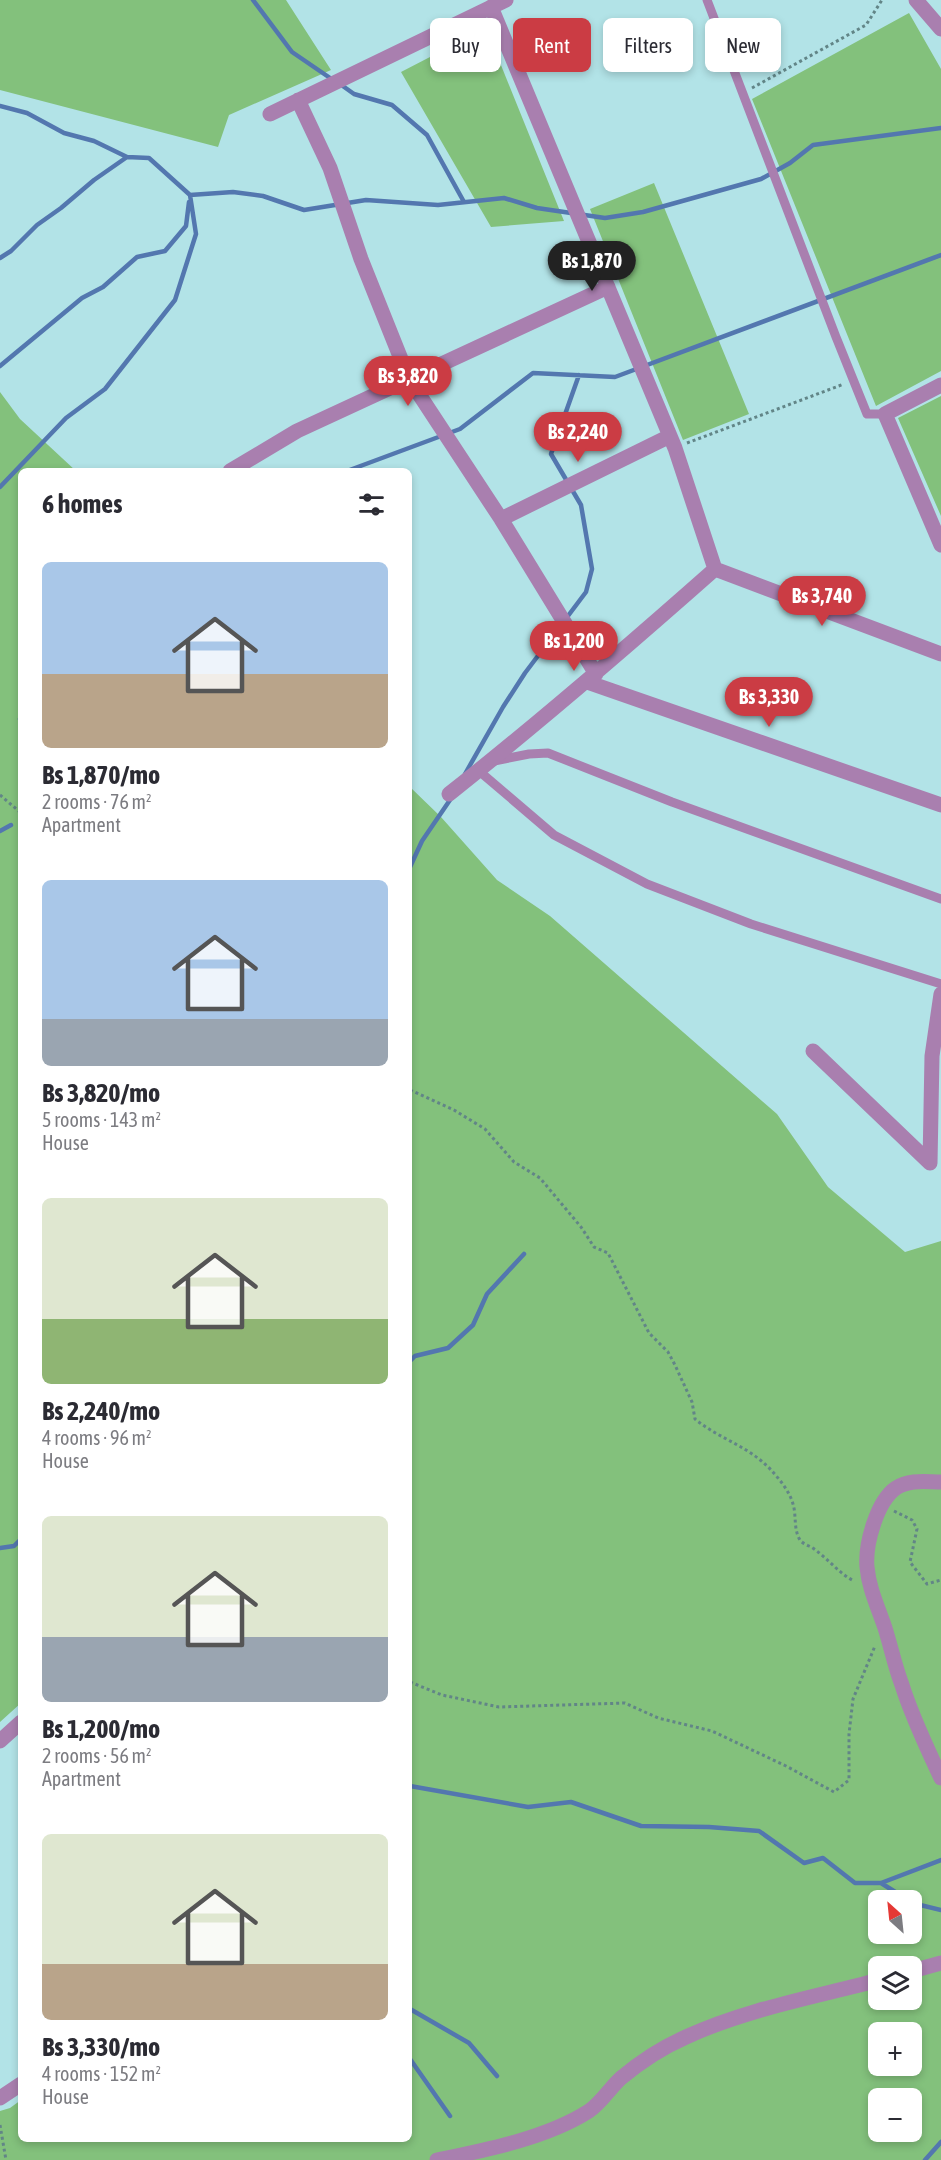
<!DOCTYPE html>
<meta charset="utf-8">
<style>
body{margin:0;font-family:"Asap Condensed",sans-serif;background:#f7f7f7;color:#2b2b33;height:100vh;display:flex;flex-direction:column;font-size:22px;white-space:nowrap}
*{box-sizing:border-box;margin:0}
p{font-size:20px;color:#7c7c81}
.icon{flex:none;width:33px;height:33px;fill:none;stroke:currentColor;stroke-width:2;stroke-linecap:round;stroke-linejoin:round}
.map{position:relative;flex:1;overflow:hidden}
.side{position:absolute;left:18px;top:468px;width:394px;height:1674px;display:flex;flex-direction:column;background:#fff;border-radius:9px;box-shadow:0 3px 9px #0003}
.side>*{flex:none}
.hud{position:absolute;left:430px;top:18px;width:420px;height:54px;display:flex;gap:12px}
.needle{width:39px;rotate:333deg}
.tools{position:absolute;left:868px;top:1890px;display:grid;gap:12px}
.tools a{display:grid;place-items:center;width:54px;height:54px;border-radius:9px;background:#fff;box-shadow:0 3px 9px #0003;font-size:30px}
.price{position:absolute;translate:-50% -51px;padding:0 14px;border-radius:21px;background:#cb3c44;color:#fff;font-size:20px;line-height:39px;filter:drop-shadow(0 2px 3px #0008)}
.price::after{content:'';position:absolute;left:50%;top:36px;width:18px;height:14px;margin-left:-9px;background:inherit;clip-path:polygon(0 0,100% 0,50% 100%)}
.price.selected{background:#222;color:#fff}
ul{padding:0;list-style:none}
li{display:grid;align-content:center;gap:12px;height:318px;padding:0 24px}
li span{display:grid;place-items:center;height:186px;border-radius:9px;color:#555}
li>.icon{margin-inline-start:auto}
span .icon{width:108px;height:108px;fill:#fffc;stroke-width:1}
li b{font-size:26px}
h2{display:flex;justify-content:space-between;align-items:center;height:72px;padding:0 24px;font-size:26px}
.pill{padding:0 21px;border-radius:9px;background:#fff;box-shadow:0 3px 9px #0003;font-size:21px;line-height:54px}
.pill.selected{background:#cb3c44;color:#fff}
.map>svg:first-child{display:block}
.green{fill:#83c17c;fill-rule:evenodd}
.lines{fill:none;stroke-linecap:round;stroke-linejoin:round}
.stream{stroke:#5377af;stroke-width:4.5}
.path{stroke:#628587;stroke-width:3;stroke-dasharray:3 3;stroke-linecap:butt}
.service{stroke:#a97faf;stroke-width:9}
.minor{stroke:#a97faf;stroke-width:15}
.tertiary{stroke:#a97faf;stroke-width:15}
</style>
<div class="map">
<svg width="941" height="2160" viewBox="0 0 941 2160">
<rect width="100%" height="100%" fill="#b2e3e7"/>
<!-- green -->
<path class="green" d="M0,0H286L331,70L229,115L218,147L0,90Z
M909,13L941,69V371L876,406L752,99Z
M486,28L564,221L491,227L401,72Z
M654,183L749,414L683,440L590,209Z
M0,392L20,419L76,471H21V1703L0,1722Z
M941,396V516L898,418Z
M410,787L441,817L497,880L550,916L777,1114L828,1187L905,1252L941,1241V2160H0V2111L10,2108L21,2100V2139H410ZM879,1900H912V1934H879ZM879,1966H912V2000H879ZM879,2032H912V2066H879ZM879,2098H912V2132H879Z"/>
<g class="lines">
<!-- stream -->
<path class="stream" d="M253,0L292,52L333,80
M340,84L354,94L392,105L427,135L464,202
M0,106L27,113L64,133L94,141L127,157L149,158L190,195L233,192L263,196L304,210L366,200L438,205L504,198L537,208L605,218L643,212L761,179L790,163L813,145L941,128
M0,258L11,251L37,225L61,208L94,180L127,157
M0,366L82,298L103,287L137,257L165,251L186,226L189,202
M347,471L460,429L533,373L615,377L941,255
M0,487L66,418L105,389L175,300L196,234L190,195
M20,719L21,718
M465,774L503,707L525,673L586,592L592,569L581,505L551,454L579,375
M0,831L11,825
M410,867L422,841L452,797
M410,1361L415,1356L448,1348L473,1325L487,1294L524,1254
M0,1548L14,1546L21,1539
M410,1786L528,1807L571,1802L641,1826L709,1827L759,1831L804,1863L823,1858L855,1883H881L908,1900
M881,1883L941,1860
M912,1903L941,1910
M410,2009L469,2043L497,2076
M410,2059L450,2116
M925,2160L941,2142"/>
<!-- path -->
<path class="path" d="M752,88L866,25L882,0
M687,443L844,384
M0,795L21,813
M410,1090L454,1110L485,1129L514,1162L540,1178L581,1227L594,1247L608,1253L649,1333L668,1352L675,1365L692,1402L695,1419C719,1439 749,1446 771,1470C781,1481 791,1493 794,1508C796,1519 794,1530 800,1540C802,1543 807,1545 811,1547C827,1557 838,1573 854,1581
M894,1511L912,1520L917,1529L910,1562L927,1584L941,1580
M410,1682L442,1695L499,1707L625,1703L658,1718L712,1731L786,1766L834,1792L849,1780V1734L853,1699L875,1646
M0,2125L6,2160"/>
<!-- service -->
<path class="service" d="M707,0L836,337L867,414H885
M494,761L529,754L548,753L672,802L941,899
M479,771L554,835L647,884L751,924L941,984"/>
<!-- minor -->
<path class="minor" d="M491,7L675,448L715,569
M298,100L330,168L361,259L409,379L501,519L596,674
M270,114L506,0
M941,385L885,414L941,545
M230,471L297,431L608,287
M501,519L670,436
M715,569L941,654
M587,682L941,805
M449,794C540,722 628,646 715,569
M813,1051L930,1163
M930,1163L932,1056L941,994
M941,1482C926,1482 910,1479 896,1488C877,1501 865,1544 867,1567C869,1589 878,1607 885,1628C891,1647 895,1667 902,1685C912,1717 927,1748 941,1778
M0,1741L21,1722
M912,1971L941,1963
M0,2098L21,2084
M437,2160C486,2150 547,2138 589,2111C601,2103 610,2088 621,2078C640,2062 663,2047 686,2037C747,2009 815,1997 879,1980"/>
<!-- tertiary -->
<path class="tertiary" d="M916,0L941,29"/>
</g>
</svg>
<div class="tools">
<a><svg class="needle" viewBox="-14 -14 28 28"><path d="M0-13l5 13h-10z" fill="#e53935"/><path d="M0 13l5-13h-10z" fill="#7c7c81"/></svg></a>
<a><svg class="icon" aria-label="layers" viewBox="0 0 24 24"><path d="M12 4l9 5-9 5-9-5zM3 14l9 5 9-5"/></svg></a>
<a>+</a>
<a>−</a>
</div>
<b class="price selected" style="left:592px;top:292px">Bs 1,870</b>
<b class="price" style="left:408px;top:407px">Bs 3,820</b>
<b class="price" style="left:578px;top:463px">Bs 2,240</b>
<b class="price" style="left:822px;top:627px">Bs 3,740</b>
<b class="price" style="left:574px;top:672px">Bs 1,200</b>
<b class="price" style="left:769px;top:728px">Bs 3,330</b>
<div class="hud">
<a class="pill">Buy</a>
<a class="pill selected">Rent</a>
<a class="pill">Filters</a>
<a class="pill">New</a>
</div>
<section class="side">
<h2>6 homes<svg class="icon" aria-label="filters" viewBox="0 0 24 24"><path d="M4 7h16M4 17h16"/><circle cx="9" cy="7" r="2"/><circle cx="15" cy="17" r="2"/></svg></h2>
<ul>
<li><span style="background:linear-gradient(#a9c7e8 60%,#b9a48a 0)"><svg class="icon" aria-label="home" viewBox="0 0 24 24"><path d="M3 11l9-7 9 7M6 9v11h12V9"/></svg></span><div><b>Bs 1,870/mo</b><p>2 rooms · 76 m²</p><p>Apartment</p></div></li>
<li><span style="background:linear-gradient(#a9c7e8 75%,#9aa5b1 0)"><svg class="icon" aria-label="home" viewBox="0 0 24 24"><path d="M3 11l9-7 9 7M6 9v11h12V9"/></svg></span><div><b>Bs 3,820/mo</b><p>5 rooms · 143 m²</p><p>House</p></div></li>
<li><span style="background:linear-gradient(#dfe7d0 65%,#8fb573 0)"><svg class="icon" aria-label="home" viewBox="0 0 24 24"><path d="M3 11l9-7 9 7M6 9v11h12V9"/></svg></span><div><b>Bs 2,240/mo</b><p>4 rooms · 96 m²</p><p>House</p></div></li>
<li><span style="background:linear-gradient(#dfe7d0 65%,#9aa5b1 0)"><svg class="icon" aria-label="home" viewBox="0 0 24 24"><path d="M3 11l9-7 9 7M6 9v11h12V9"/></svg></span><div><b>Bs 1,200/mo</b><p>2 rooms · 56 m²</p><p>Apartment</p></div></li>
<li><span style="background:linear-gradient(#dfe7d0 70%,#b9a48a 0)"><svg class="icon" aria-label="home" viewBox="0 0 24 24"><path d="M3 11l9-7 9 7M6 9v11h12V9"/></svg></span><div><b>Bs 3,330/mo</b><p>4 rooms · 152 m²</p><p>House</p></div></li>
</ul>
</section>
</div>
